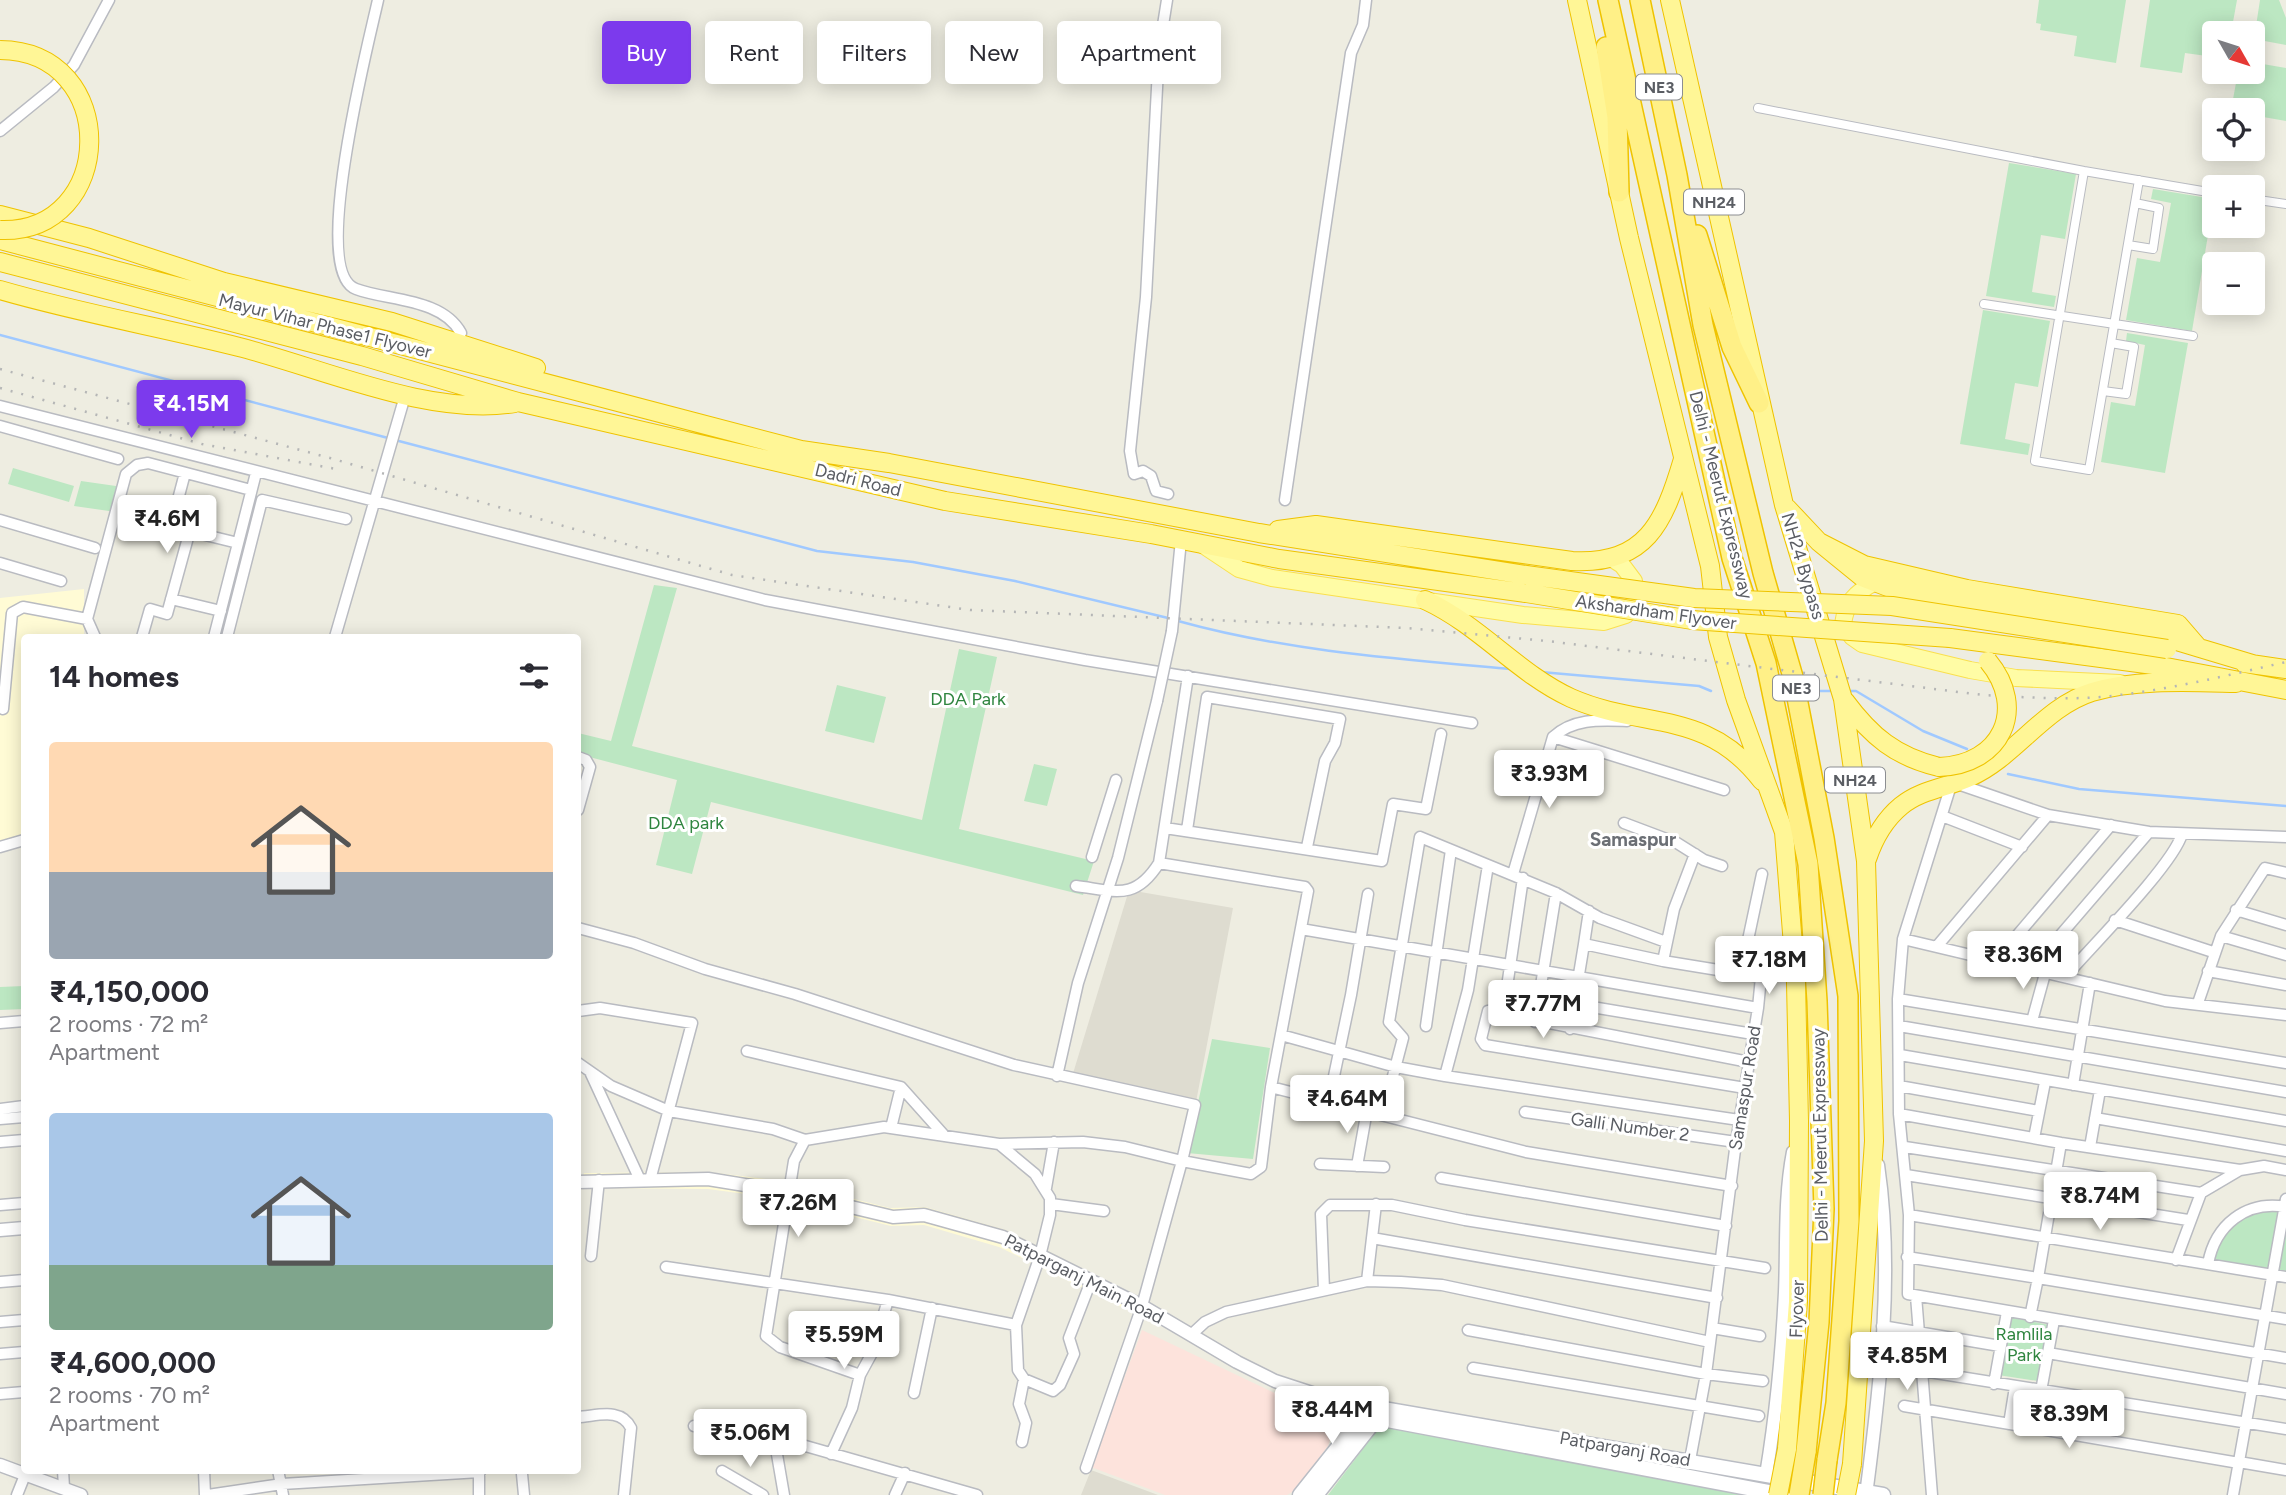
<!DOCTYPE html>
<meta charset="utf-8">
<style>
body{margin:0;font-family:Figtree,sans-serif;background:#f2f2f3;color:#2b2b33;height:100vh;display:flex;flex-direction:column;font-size:26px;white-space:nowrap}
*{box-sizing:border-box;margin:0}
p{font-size:23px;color:#7c7c81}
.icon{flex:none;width:38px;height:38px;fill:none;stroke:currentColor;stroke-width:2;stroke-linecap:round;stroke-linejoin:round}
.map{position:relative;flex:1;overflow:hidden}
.drawer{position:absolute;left:21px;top:634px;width:560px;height:840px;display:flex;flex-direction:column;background:#fff;border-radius:7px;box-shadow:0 4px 18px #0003}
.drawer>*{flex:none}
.guide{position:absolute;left:602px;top:21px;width:665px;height:63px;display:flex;gap:14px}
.needle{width:46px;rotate:129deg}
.fabs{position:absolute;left:2202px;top:21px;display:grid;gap:14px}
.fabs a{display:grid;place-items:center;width:63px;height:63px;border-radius:7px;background:#fff;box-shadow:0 4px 18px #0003;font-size:35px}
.price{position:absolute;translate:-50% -60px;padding:0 16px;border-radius:7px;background:#fff;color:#222;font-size:23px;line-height:46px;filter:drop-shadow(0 2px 4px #0008)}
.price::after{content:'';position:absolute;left:50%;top:42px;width:21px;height:16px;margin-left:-10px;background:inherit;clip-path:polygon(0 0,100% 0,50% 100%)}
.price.on{background:#7c3aed;color:#fff}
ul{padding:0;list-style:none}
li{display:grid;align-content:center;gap:14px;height:371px;padding:0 28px}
li span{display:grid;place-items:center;height:217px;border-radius:7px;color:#555}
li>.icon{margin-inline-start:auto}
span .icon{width:126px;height:126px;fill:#fffc;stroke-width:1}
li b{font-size:30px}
h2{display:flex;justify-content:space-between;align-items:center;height:84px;padding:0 28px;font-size:30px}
.pill{padding:0 24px;border-radius:7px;background:#fff;box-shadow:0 4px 18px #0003;font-size:24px;line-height:63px}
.pill.on{background:#7c3aed;color:#fff}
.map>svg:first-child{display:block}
.commercial{fill:#fffbd5}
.education{fill:#dedcd0}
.medical{fill:#fde3dc}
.green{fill:#bce7c2}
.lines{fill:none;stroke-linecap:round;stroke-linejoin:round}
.stream{stroke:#a0c9ff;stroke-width:2.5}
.pedestrian-casing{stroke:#b9bbc1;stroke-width:10}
.minor-casing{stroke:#b9bbc1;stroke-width:13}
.tertiary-casing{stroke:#b9bbc1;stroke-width:15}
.secondary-casing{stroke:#babdc4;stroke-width:17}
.primary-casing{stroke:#fae04f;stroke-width:18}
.trunk-casing{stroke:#efc300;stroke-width:20}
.motorway-casing{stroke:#efc300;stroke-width:22}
.pedestrian{stroke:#fff;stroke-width:8}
.minor{stroke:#fff;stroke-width:10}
.tertiary{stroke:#fff;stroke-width:12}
.secondary{stroke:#fff;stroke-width:14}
.primary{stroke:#fffca5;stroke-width:16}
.trunk{stroke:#fff696;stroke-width:18}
.motorway{stroke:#fff087;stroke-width:19}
.rail{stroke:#b5b6b6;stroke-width:2.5;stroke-dasharray:2 9;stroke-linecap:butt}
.minor-bridge-casing{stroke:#b9bbc1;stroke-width:13;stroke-linecap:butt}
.trunk-bridge-casing{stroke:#efc300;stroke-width:20;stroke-linecap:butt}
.motorway-bridge-casing{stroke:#efc300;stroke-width:22;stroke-linecap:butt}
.minor-bridge{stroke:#fff;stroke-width:10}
.trunk-bridge{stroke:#fff696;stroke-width:18}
.motorway-bridge{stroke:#fff087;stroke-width:19}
.labels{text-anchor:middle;stroke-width:6;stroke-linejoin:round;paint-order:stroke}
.shield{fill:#fff;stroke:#8c8e92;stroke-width:2}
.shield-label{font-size:16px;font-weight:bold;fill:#5a5d63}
.street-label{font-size:18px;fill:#5a5d63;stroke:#fff}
.park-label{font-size:18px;fill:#2f853f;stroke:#fff}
.neighbourhood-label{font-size:19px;font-weight:bold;fill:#6b6f75;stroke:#fff}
</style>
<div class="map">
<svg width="2286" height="1495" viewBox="0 0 2286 1495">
<rect width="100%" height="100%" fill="#eeede1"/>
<!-- commercial -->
<path class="commercial" d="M84,589V637H24V837L0,844V598Z
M709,1172L782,1181L890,1208L925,1207L1006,1230L1151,1303L1146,1319L999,1247L924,1225L891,1226L782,1199L708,1189L579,1188L584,1173Z"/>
<!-- education -->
<path class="education" d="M1129,890L1233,908L1196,1102L1071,1080Z
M1091,1470L1158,1495H1081Z"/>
<!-- medical -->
<path class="medical" d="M1142,1330L1336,1422L1328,1446L1294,1491L1287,1495H1165L1091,1467Z"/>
<!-- green -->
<path class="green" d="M2039,0H2126L2116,63L2074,56L2077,36L2040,30L2041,24L2036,23Z
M2150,0H2237L2231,33H2214V57L2185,53L2182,73L2140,67Z
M2260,0H2279L2286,18V45L2254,39Z
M2257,63L2286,68V121L2252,115V110H2231L2238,72H2252Z
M2009,163L2076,174L2065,239L2041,235L2032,292L2056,296L2054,307L1986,296Z
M2153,189L2214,199L2192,331L2126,320L2137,258L2160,262L2171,203L2151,199Z
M1983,310L2050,321L2038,387L2015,383L2005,439L2030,444L2028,455L1960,444Z
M2127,333L2188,343L2165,473L2101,462L2111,402L2135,406L2145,345L2126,341Z
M13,468L74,486L69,502L8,484Z
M81,481L123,487L116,512L74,506Z
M654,585L677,588L632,746L922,820L959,649L997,657L959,829L1094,861L1083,895L711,802L692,874L656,865L677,780L578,754V733L611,741Z
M837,685L886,697L874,743L825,731Z
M1034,764L1057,769L1047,806L1024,801Z
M24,986V1009L0,1010V987Z
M1212,1039L1270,1048L1253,1159L1187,1153Z
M2271,1207L2286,1210V1271L2212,1260C2223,1228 2240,1216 2271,1207Z
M2009,1317L2049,1325L2038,1381L1998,1375Z
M1381,1425L1740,1492L1739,1495H1328Z"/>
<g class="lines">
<!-- stream -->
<path class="stream" d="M0,335L388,438
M395,440L817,551L913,562L1015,581L1168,618
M1178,621C1286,651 1398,659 1510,669
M1541,672L1699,686L1711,691
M1816,691H1835
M1848,691H1856L1923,731L1967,749
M2008,774L2079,789L2286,806"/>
<defs>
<path id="pedestrian" d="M1758,108L2084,171L2214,193
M2084,171L2035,461L2089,470L2139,180
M2252,199L2286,204
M2128,245L2153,249L2159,208L2135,203
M1984,304L2193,336
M2103,391L2126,394L2134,347L2111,343"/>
<path id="minor" d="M378,0C369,41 309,272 356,289C388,301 442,298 461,333
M1167,0L1159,50L1146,297L1130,451L1134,474L1143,471L1151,476L1156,491L1168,494
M0,131L54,87L74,65L109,0
M0,406L765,600L1085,660L1472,723
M0,426L118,459
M1285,500L1351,53L1363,25L1366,0
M0,520L95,548
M189,531L238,543
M0,563L61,581
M171,599L221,611
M1172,631L1181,540
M95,637L87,619L126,474L137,465L148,463L251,490
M142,637L150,609L167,614L195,512L176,507L185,473
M214,637L256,473
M227,637L262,500L346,519
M335,637L405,396
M3,709L12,613L23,607L87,619
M1553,737L1724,790
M578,757L586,760L590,767L578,810
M1942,816L2022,847
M1624,823L1677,843L1704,860L1722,866
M1165,828L1382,861L1393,804L1426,809L1441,734
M1187,830L1207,697L1340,719L1335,743L1325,761L1307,847
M2286,837L2149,832L2048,815L1952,782L1903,939L1898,999L1899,1114L1909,1215L1908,1294L2286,1358
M0,847L24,840
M1695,854L1674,909L1663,961L1761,977L1758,1008
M1092,857L1116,780
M1513,874L1553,737C1574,718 1600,720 1627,721
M1523,878L1503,1014L1749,1062
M1076,886C1116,891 1135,901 1159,863L1188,676
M2236,910L2286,925
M1589,911L1584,944L1663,961
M2115,920L2213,952
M578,928L634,943L705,969L795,994L1014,1065L1195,1105L1182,1161L1125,1147L1083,1142L999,1144L884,1127L805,1140L794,1161L766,1336L780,1347L860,1375
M1301,929L1758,1008L1736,1142L1706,1374L1690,1460
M2221,936L2286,955
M1903,939L2165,1001L2286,1015
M1666,942L1600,918L1556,893L1488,865L1468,990L1445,1076L1739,1120
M1938,945L2048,815
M1997,959L2111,825
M2033,967L2149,832
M2208,971L2286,985
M1741,973L1762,874
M2066,976C2091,947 2173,865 2182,834
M1898,999L2286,1063
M2198,1003L2221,936L2265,868L2286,873
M1574,1004L1753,1034
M1501,1009L1488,1011L1481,1039L1485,1045L1745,1088
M578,1011L600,1008L692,1023L650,1180
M2032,1021L2046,970
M1535,1022L1556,893
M0,1023L24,1021
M1426,1026L1451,850
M1899,1026L2286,1092
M1570,1029L1584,944
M1281,1035L1396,1067L1445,1076
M747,1051L901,1087L943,1134
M1900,1055L2286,1121
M578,1063L611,1086L669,1111L773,1129L805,1140
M591,1074L640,1180
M1057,1076L1078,983L1118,858L1157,701
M2073,1085L2090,983
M1899,1086L2039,1111
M1271,1087L1526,1152L1732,1186
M1329,1100L1351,995L1368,894
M0,1109L24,1106
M1525,1112L1736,1142
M1383,1114L1403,1038L1389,1022L1420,837L1488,865
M1899,1114L2061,1143L2240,1170
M2095,1118L2286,1151
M0,1119L24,1117
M891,1128L901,1087
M2034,1138L2045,1082
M0,1142L24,1140
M999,1144L1035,1174L1050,1198V1215L1040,1256L1016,1325L1018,1370L1024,1379L1053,1391L1060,1385L1074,1354L1069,1338L1091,1281
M1905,1147L2201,1193
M2090,1147L2100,1090
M1320,1164L1384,1167
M1357,1166L1367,1110
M1906,1175L2188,1220
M1441,1178L1726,1226
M1046,1188L1054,1142
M1051,1204L1104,1211
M0,1205L24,1203
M1909,1215L2286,1277
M1372,1238L1717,1298
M591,1256L599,1180
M1907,1257L2038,1278L2061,1143
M2176,1260L2201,1193L2240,1170L2264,1166L2286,1170
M2208,1264C2215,1225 2246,1200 2286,1207
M666,1267L888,1300L1016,1325
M1367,1281L1376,1204
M0,1282L24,1280
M1324,1290L1321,1214L1330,1205H1392L1465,1220L1765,1268
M1916,1296L1932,1495
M2030,1317L2038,1278L2286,1319
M2054,1320L2048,1353L2286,1394
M0,1322L24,1320
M1882,1326L2000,1346
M1712,1328L1760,1336
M1468,1330L1706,1374L1763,1381
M1192,1334L1205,1322L1226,1312L1367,1281L1401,1282L1442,1285L1710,1342
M0,1354L24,1352
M1879,1364L2286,1429
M1473,1368L1759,1416
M1994,1384L2007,1312
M2041,1391L2048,1353
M914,1393L932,1308
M0,1394L24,1392
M1904,1406L2239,1463
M578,1417C597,1416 621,1407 631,1428L624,1495
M2009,1424L2015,1387
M694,1426L774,1437L977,1495
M774,1437L784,1495
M1022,1442L1026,1423L1019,1404L1024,1379
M831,1454L852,1408L860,1375L872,1353L888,1300
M2239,1462L2286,1470
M1086,1468L1142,1306L1182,1161L1251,1174L1261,1167L1271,1087L1308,891L1305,887L1159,863
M63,1470L64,1488
M204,1470L205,1495
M278,1470L283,1495
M722,1471L763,1495
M522,1474L524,1495
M17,1495L25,1475
M208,1495L282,1484L480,1472
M479,1495V1470
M895,1495L905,1473
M2233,1495L2286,1199"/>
<path id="tertiary" d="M578,1182L708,1179L788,1192L893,1217L924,1215L1003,1237L1142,1306L1237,1362L1275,1381L1367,1411L1374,1417
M0,1230L24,1228
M0,1465L81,1495
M1766,1475C1776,1415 1782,1353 1785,1292C1787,1245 1784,1199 1793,1152
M1866,1495C1880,1388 1894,1273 1878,1165"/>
<path id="secondary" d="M1338,1403L1342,1440
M1300,1495L1367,1411L1383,1409L1883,1495
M1316,1495L1377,1418L1785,1495"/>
<path id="primary" d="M1203,545L1239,569L1272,578L1523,615L1604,622L1626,615L1635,601L1634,581L1622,565L1614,560
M1875,582C1855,593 1846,602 1843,624L1852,637L1862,644L1970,670L2016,678L2120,683"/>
<path id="trunk" d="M1577,0L1629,238L1710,566L1718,637L1736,700L1784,832L1796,983L1799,1121L1798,1302L1787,1449
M1670,0L1784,505L1843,699L1866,861L1874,1141L1852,1464
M0,215L89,238L224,282L392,322L536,368
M0,240L801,450L889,463L1259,533L1526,575
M0,262L362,356L518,402L945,501L1151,534L1279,559L1526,593
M0,290C79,313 160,327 239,347C322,368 429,417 515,403
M1787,508L1819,542L1864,565L1967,589L2178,624L2197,646
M1278,530L1316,525L1572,561C1646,565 1664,523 1683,459
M1819,542L1862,577L1893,589L2163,637L2256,665
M1425,600C1481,626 1517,673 1571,698C1644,730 1706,708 1762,781
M1950,638L2161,666L2286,690
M2244,663L2286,669
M1845,701C1871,736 1896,757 1939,767
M1867,859C1874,838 1884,820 1901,806C1922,789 1947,788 1970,777C2015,757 2044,707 2092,692C2136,679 2191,682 2236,683"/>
<path id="motorway" d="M1608,0L1732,558L1766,663L1808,864L1817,1001L1824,1209L1819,1322L1806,1452
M1640,0L1677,175L1703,325L1763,573L1793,677L1824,838L1848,996L1849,1221L1836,1403L1827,1460
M1606,47L1617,117L1619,192
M1697,235L1732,347L1759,403"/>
</defs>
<!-- pedestrian casing -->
<use href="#pedestrian" class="pedestrian-casing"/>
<!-- minor casing -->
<use href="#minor" class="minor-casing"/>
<!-- tertiary casing -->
<use href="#tertiary" class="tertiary-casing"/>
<!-- secondary casing -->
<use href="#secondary" class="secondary-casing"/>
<!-- primary casing -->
<use href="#primary" class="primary-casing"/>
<!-- trunk casing -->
<use href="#trunk" class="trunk-casing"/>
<!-- motorway casing -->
<use href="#motorway" class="motorway-casing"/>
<!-- pedestrian -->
<use href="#pedestrian" class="pedestrian"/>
<!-- minor -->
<use href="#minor" class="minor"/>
<!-- tertiary -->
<use href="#tertiary" class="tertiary"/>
<!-- secondary -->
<use href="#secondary" class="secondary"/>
<!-- primary -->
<use href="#primary" class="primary"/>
<!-- trunk -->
<use href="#trunk" class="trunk"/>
<!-- motorway -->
<use href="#motorway" class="motorway"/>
<!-- rail -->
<path class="rail" d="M0,369L330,458L732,575L970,610L1407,628L1547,641L1983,695C2022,697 2062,700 2101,697C2164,691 2225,676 2286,662
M0,388L202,444L336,469"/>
<defs>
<path id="minor-bridge" d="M1157,701L1172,631"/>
<path id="trunk-bridge" d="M0,50C121,51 117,234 0,230
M1526,575L1694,598L1892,606L2167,649
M1526,593L1692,620L1950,638
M1939,767C2001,765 2028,709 1988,661
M1778,1495L1787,1449
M1846,1495L1852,1464"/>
<path id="motorway-bridge" d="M1799,1495L1806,1452
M1823,1495L1827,1460"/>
</defs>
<!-- minor-bridge casing -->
<use href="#minor-bridge" class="minor-bridge-casing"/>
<!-- trunk-bridge casing -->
<use href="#trunk-bridge" class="trunk-bridge-casing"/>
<!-- motorway-bridge casing -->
<use href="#motorway-bridge" class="motorway-bridge-casing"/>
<!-- minor-bridge -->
<use href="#minor-bridge" class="minor-bridge"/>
<!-- trunk-bridge -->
<use href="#trunk-bridge" class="trunk-bridge"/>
<!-- motorway-bridge -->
<use href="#motorway-bridge" class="motorway-bridge"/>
</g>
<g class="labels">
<!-- shield labels -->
<g class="shield">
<rect x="1636" y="74.5" width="46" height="25" rx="5"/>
<rect x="1684" y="189.5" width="60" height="25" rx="5"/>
<rect x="1773" y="675.5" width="46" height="25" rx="5"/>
<rect x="1825" y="767.5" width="60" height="25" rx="5"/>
</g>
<g class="shield-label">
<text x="1659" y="93">NE3</text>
<text x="1714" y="208">NH24</text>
<text x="1796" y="694">NE3</text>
<text x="1855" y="786">NH24</text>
</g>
<!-- street labels -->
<g class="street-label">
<text transform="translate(325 326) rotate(14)" y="6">Mayur Vihar Phase1 Flyover</text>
<text transform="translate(858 480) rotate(14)" y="6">Dadri Road</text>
<text transform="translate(1721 495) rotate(76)" y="6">Delhi - Meerut Expressway</text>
<text transform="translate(1803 566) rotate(73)" y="6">NH24 Bypass</text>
<text transform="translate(1656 612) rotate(8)" y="6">Akshardham Flyover</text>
<text transform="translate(1745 1088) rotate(-81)" y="6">Samaspur Road</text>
<text transform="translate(1630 1127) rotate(8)" y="6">Galli Number 2</text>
<text transform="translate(1820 1135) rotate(-91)" y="6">Delhi - Meerut Expressway</text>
<text transform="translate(1084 1279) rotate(27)" y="6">Patparganj Main Road</text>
<text transform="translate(1797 1309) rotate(-88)" y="6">Flyover</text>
<text transform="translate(1625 1449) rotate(10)" y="6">Patparganj Road</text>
</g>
<!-- park labels -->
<g class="park-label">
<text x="968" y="705">DDA Park</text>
<text x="686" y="829">DDA park</text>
<text x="2024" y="1340">Ramlila<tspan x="2024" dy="21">Park</tspan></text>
</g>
<!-- neighbourhood labels -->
<g class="neighbourhood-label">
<text x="1633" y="846">Samaspur</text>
</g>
</g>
</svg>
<div class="fabs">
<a><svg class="needle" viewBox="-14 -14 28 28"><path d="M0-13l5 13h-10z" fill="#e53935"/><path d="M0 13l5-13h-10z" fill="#7c7c81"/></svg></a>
<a><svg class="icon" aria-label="locate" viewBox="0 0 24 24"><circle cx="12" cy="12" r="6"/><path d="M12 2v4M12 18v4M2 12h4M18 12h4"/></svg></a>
<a>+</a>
<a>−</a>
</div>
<b class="price on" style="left:191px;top:440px">₹4.15M</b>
<b class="price" style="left:167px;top:555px">₹4.6M</b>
<b class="price" style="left:1549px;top:810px">₹3.93M</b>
<b class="price" style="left:2023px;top:991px">₹8.36M</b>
<b class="price" style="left:1769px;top:996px">₹7.18M</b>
<b class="price" style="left:1543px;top:1040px">₹7.77M</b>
<b class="price" style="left:1347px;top:1135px">₹4.64M</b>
<b class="price" style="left:2100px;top:1232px">₹8.74M</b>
<b class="price" style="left:798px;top:1239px">₹7.26M</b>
<b class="price" style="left:844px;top:1371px">₹5.59M</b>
<b class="price" style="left:1907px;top:1392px">₹4.85M</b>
<b class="price" style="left:1332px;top:1446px">₹8.44M</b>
<b class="price" style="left:2069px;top:1450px">₹8.39M</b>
<b class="price" style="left:750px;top:1469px">₹5.06M</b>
<div class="guide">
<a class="pill on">Buy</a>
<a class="pill">Rent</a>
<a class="pill">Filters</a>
<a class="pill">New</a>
<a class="pill">Apartment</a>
</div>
<section class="drawer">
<h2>14 homes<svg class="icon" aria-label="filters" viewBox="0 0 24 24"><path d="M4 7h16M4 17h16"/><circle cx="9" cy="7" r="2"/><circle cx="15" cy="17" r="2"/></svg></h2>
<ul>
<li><span style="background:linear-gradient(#ffd9b3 60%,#9aa5b1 0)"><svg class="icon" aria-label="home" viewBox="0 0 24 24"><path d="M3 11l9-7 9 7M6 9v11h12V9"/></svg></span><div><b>₹4,150,000</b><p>2 rooms · 72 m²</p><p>Apartment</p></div></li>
<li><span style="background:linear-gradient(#a9c7e8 70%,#7fa58c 0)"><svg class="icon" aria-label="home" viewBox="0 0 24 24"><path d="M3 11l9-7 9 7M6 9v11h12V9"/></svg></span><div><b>₹4,600,000</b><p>2 rooms · 70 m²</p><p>Apartment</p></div></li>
</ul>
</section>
</div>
